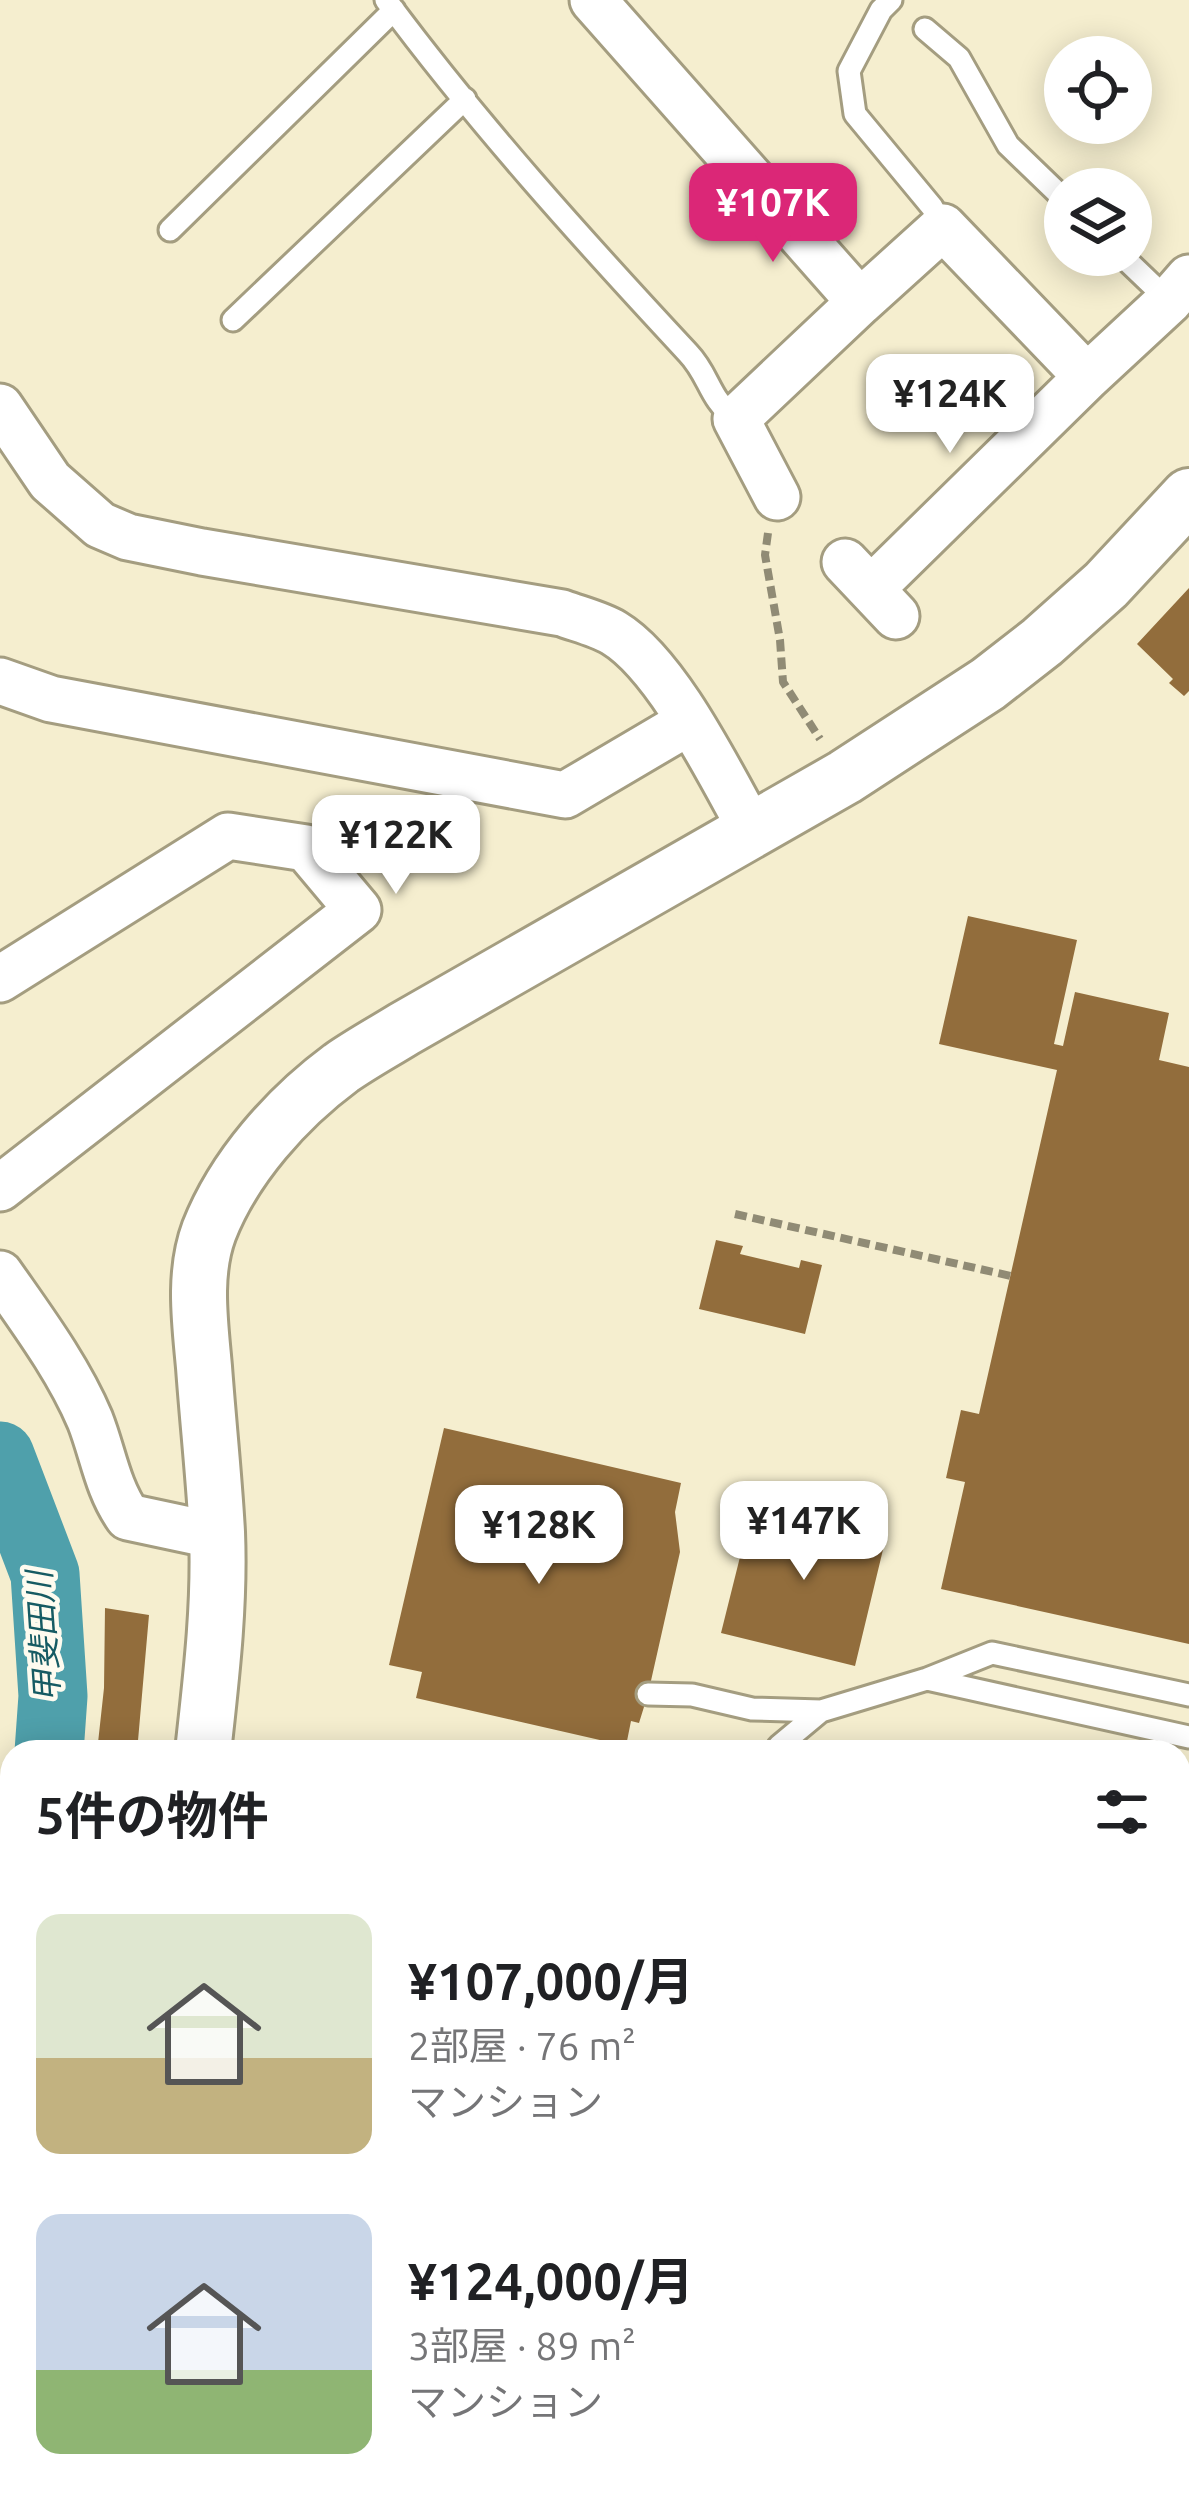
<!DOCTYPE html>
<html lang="ja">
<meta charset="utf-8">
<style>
body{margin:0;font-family:Ubuntu,"Noto Sans JP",sans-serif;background:#f6f6f6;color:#202124;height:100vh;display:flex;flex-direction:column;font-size:45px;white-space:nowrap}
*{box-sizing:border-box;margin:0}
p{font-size:39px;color:#757577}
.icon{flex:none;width:66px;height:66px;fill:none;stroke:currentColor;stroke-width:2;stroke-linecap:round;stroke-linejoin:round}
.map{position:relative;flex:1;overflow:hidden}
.drawer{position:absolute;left:0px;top:1740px;width:1191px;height:771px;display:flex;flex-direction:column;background:#fff;border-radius:36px 36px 0 0;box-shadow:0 6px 30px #0003}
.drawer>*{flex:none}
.controls{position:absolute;left:1044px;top:36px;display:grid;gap:24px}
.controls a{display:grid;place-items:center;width:108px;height:108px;border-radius:50%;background:#fff;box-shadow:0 6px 30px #0003;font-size:60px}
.price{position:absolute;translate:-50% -102px;padding:0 27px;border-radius:24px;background:#fff;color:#222;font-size:39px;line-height:78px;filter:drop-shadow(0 3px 6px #0008)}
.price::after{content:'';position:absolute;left:50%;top:72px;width:36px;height:27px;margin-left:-18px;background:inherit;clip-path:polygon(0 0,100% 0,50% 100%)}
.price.on{background:#db2777;color:#fff}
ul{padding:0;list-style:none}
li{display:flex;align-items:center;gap:36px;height:300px;padding:0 36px}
li span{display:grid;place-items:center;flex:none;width:336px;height:240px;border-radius:24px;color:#555}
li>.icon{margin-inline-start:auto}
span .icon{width:144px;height:144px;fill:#fffc;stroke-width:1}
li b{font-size:51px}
h2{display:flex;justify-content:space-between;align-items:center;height:144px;padding:0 36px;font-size:51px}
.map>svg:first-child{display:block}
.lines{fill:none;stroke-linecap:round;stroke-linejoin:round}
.river{stroke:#4fa0ab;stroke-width:69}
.building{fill:#926d3c}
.service-casing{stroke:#a49d80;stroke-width:27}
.minor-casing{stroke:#a49d80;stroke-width:51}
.tertiary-casing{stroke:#a49d80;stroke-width:60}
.secondary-casing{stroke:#a49d80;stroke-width:69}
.path{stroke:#908b75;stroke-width:8;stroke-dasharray:12 6;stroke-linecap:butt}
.service{stroke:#fff;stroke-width:21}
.minor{stroke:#fff;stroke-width:45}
.tertiary{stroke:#fff;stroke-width:54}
.secondary{stroke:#fff;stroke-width:63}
.labels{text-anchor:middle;stroke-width:9;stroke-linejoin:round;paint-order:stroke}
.water-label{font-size:33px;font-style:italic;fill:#165b63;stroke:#fefbef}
</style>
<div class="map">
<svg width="1189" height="2509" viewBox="0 0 1189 2509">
<rect width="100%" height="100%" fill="#f5eecf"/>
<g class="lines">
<!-- river -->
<path class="river" d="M0,1456L45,1574L53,1696L49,1752
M0,2142L12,2027"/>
</g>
<!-- building -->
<path class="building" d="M1189,588V691L1184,696L1169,683L1173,679L1137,644Z
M968,916L1077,940L1054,1044L1063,1046L1075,992L1169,1013L1159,1060L1189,1067V1644L941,1589L965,1482L946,1478L961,1410L979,1414L1057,1070L939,1044Z
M716,1240L743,1246L740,1254L799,1268L801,1260L822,1265L805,1334L699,1309Z
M444,1428L681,1483L675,1512L680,1552L648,1694L639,1723L631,1721L626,1746L416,1698L422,1672L389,1665Z
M754,1501L887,1533L855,1666L721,1633Z
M105,1608L149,1615L137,1752H97L104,1688Z
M1179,2469L1189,2470V2509H1024L1026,2499H1179Z
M171,2499H885L884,2509H170Z"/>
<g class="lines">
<defs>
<path id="service" d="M386,0C478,124 583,240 688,353C710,376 708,398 736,419
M891,0L881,10L849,71L855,114L932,207L943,227
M925,29L959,58L1008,145L1065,200
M170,230L394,10
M1121,255L1169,301
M233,320L465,99
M927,1679L1189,1737
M648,1694L692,1695L752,1709L821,1711
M777,1752L779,1746L821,1711L927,1679L992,1653L1189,1695
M1179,1908L1189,1911"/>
<path id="minor" d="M593,0L860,302L736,419L777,497
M860,302L943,227L1087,377L1169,301L1189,278
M0,407L50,481L100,525L128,537L202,552L562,613C578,619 599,624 614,633C667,665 720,774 751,829
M845,562L896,616
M871,589L1087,377
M0,681L51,699L565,795L689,722
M0,979L228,836L306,848L358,910L0,1188
M0,1274C32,1320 68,1368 90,1420C103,1453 107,1487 128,1517L217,1536
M1179,2018L1189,2022"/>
<path id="tertiary" d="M203,1752C211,1679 220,1606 217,1532C214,1477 208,1422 204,1367C200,1322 193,1274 209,1231C234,1167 287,1108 341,1068C361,1054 383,1042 404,1029L845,777L988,684L1042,642L1106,585L1189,496
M1179,2367L1189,2360
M76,2509L78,2499
M132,2509L133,2499
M946,2509L947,2499"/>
<path id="secondary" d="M0,1923L12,1925
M0,1972L12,1974
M1179,2185L1189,2187
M1179,2232L1189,2234"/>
</defs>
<!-- service casing -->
<use href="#service" class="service-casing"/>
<!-- minor casing -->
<use href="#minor" class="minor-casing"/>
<!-- tertiary casing -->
<use href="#tertiary" class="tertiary-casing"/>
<!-- secondary casing -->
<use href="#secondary" class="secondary-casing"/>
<!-- path -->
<path class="path" d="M768,533L765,555L780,640L783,682L820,739
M735,1214L1011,1276"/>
<!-- service -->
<use href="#service" class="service"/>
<!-- minor -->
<use href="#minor" class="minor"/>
<!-- tertiary -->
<use href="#tertiary" class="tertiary"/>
<!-- secondary -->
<use href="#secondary" class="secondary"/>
</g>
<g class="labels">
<!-- water labels -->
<g class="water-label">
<text transform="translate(43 1637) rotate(-94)" y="12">甲斐田川</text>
</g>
</g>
</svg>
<div class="controls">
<a><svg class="icon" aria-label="locate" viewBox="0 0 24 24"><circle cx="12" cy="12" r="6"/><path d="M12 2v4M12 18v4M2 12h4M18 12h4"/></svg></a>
<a><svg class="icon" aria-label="layers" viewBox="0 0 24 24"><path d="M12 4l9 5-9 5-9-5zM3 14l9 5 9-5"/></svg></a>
</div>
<b class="price on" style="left:773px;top:265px">¥107K</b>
<b class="price" style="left:950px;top:456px">¥124K</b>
<b class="price" style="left:396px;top:897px">¥122K</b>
<b class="price" style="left:804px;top:1583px">¥147K</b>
<b class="price" style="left:539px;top:1587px">¥128K</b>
<section class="drawer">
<h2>5件の物件<svg class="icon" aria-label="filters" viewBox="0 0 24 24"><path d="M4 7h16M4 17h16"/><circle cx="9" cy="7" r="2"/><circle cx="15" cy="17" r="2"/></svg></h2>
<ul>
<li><span style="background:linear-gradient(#dfe7d0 60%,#c2b280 0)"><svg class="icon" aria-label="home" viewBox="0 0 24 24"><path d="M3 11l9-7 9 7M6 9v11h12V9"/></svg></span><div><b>¥107,000/月</b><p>2部屋 · 76 m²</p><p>マンション</p></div></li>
<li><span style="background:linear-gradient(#c9d6e8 65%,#8fb573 0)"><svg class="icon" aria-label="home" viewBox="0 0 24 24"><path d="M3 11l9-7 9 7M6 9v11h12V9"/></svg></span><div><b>¥124,000/月</b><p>3部屋 · 89 m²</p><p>マンション</p></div></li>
</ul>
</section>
</div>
